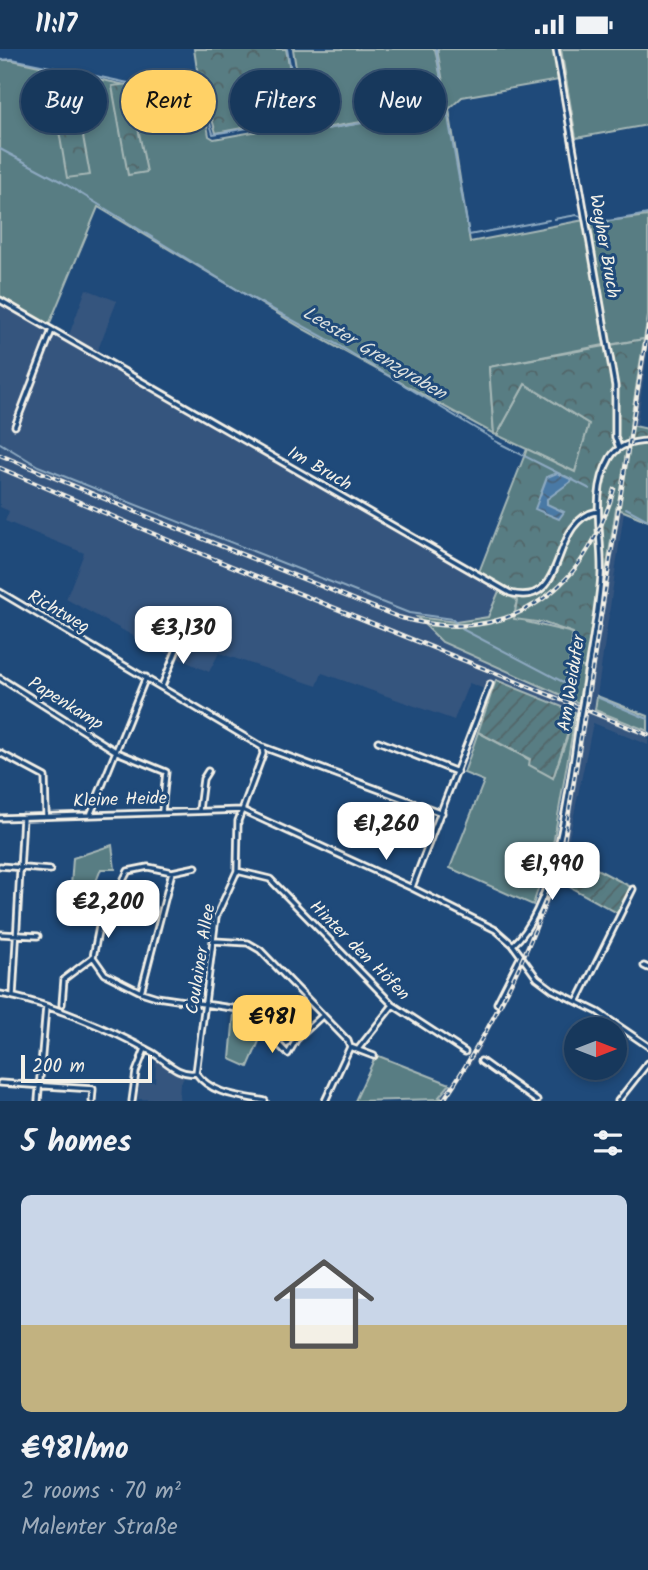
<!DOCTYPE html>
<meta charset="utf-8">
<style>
body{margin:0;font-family:Kalam,sans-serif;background:#203f62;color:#f1f3f6;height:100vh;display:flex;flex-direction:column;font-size:26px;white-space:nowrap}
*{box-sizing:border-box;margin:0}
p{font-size:23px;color:#9eacbb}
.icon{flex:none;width:38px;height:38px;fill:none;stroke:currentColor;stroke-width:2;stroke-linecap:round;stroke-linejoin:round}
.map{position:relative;height:1052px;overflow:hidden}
.side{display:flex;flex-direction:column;background:#17385c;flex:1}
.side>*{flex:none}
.banner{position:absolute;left:21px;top:21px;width:607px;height:63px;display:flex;gap:14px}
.needle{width:46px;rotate:90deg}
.controls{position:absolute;left:564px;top:968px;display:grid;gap:14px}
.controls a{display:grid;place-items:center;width:63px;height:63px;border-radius:50%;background:#17385c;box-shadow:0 4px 10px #0003,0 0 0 2px #365272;font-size:35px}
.scale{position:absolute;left:21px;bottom:18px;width:131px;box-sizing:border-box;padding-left:7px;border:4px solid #f4f1e8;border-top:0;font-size:19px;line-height:24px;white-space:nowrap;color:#f4f1e8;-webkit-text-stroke:5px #1f4a7a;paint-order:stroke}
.price{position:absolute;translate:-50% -60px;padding:0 16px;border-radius:14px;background:#fff;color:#222;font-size:23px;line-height:46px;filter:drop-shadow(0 2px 4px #0008)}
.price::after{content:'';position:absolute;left:50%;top:42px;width:21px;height:16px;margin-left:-10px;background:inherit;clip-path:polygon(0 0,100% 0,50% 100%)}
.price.selected{background:#ffd166;color:#111}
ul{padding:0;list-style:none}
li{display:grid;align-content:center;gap:14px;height:371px;padding:0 21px}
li+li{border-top:2px solid #365272}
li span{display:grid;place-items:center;height:217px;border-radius:10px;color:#555}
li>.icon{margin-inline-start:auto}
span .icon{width:126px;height:126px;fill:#fffc;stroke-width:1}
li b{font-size:30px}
h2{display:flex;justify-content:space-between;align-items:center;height:84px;padding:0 21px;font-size:30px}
.tag{padding:0 24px;border-radius:32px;background:#17385c;box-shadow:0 4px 10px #0003,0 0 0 2px #365272;font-size:24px;line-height:63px}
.tag.selected{background:#ffd166;color:#111}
.status{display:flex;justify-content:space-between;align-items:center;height:49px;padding:0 35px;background:#17385c;direction:ltr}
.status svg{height:19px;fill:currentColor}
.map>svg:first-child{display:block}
.built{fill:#34547e;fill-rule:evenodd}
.green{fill:#587d83;stroke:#a6b7b6;stroke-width:2}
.forest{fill:url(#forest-crowns);stroke:#a6b7b6;stroke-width:2}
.garden{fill:url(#garden-furrows);stroke:#a6b7b6;stroke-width:2}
.water{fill:url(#water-waves);stroke:#8da9c0;stroke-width:2}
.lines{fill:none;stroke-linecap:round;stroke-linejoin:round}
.stream{stroke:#8da9c0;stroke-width:2}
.street-casing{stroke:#f4f1e8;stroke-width:9}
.street{stroke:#1f4a7a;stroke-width:3.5}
.rail-casing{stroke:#f4f1e8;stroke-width:4.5}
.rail{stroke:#1f4a7a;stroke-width:2;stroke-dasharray:5;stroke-linecap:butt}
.street-bridge-casing{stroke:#f4f1e8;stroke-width:9;stroke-linecap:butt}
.street-bridge{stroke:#1f4a7a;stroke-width:3.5}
.labels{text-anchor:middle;stroke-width:6;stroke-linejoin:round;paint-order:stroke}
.street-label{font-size:18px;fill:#f4f1e8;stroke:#1f4a7a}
.water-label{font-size:19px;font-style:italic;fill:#dadfde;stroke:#1f4a7a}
</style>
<div class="status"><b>11:17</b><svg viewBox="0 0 49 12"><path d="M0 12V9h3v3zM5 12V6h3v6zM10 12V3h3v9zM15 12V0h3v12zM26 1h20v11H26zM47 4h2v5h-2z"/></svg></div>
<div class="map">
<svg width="648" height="1052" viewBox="0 0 648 1052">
<defs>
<pattern id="forest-crowns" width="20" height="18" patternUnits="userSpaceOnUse" patternTransform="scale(1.75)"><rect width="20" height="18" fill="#587d83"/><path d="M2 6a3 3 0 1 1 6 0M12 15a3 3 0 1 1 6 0" fill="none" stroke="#516568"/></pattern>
<pattern id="garden-furrows" width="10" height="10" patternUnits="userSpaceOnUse" patternTransform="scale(1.75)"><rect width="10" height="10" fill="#587d83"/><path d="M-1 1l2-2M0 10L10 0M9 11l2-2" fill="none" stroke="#516568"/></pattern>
<pattern id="water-waves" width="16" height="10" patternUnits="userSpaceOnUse" patternTransform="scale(1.75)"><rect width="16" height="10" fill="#4879a5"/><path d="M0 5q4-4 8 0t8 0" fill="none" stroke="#48637a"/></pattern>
</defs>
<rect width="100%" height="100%" fill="#1f4a7a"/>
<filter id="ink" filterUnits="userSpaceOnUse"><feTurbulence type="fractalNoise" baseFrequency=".0143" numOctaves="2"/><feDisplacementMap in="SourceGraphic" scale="14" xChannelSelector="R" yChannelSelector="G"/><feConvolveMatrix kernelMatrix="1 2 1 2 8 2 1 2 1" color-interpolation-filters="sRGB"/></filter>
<g filter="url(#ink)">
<!-- built -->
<path class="built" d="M86,240L117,252L97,303L502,536L488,568L457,573L418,569L447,576L501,568L626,397L648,267V300L595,660L648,682V696L593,674L566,804L546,862L517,929L477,1006L446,1052H438L474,1004L489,976L545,852L569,756L584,666L497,631L492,643L469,634L454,671L322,624L317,637L219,604L209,623L157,600L66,550L84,504L5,472L9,462L0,458V249L69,286ZM620,429L585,656L442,593L502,572Z
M156,1009L177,1024L186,1026L180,1035L179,1052L138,1050L140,1032L155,1033Z"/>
<!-- green -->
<path class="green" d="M293,0H435L447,59L306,82Z
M437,0H554L559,31L462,48L449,60L470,193L584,171L604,296L489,318L494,385L305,281L98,158L49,276L0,249V11H12L203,53L209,87L214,90L298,75L302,84L448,60Z
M561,0H648V76L576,89Z
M648,167V267L644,290L608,296L591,174Z
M525,335L589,375L575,423L497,386Z
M499,542L518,551L515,558L527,573L573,584L569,616L584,618L579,654L442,593L417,568L456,573L488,568Z
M597,647L648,667V682L595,661Z
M576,663L554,790L533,856L450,819L484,732L464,724L478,683L530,711L553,729Z
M112,796L115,820H101L85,860L70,851L73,809Z
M238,963H243L263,983L248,1018L230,1010L234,965Z
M376,1006L450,1035L439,1048L443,1050L355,1052Z"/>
<!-- forest -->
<path class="forest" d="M194,0H286L299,68L216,84L206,49L201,48Z
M72,26L90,126L67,129L50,29Z
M129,35L147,123L128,126L112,37Z
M644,290L630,376L648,380V472L616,459L591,619L569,616L573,584L544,574L514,570L517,551L499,542L501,536L479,523L527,400L575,423L589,375L525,335L497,386L494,385L489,318Z"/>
<!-- garden -->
<path class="garden" d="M496,631L575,663L553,729L529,716L530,710L478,683Z
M566,804L633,839L619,865L557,831Z"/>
<!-- water -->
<path class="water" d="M557,424L573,431L547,450V455L564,463L559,470L535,460L547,428Z"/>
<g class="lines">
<!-- stream -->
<path class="stream" d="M287,0L300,70
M436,0L469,186L549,171
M0,11L12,10L89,26
M91,26L203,50L213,85L300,70L303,84
M308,83L445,60
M0,100L62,133L238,241
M588,169L610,172L648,165
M554,170L577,166L582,168
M241,243L338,296L493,390
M495,392L560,425
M0,394L38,417L409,564L452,570L457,575
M565,427L590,440
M626,459L648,471
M462,580L565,634
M599,649L648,670"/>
<defs>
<path id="street" d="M556,0L615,337V388L619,399
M0,251L510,544C570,560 547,472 598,462
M15,377L52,281
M0,543L262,698L263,705L238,772L237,822L216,868L196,1024
M0,629L117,703L166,723L162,762
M162,637L182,588
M583,651C589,610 598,568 601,527C603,488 589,445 610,409C618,395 633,393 648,392
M378,692L457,723
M263,698L442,764
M0,704L45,728L46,766
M199,761L203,730L208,722
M91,764L146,628
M0,769L242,761L412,839L496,881L513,896L537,929L553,941L598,963L648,997
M0,817L50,821
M196,818L172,823L148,818L128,822L99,878L93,908L105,925L141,943L157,948L245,961L288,1005L296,991L323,966
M237,822L270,830L393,956L465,1003
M412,838L490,635
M0,885L38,887
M214,892L248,894L260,901L348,992L350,998L374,1007
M513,896C558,856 571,727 580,668
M644,917L648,919
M141,943L172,823
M0,945C46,953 112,981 153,1004C167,1013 179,1027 196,1024
M13,947L23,768
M578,951L633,840
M497,954L521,907
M62,955L64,930L93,908
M359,999L393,956
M481,1012L537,1052
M196,1024C212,1046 240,1047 265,1052
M0,1034L93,1040L92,1052
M38,1052L46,958
M132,1052L136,1023L145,1000
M325,1052L350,998
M618,1052L648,1014"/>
</defs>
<!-- street casing -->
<use href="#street" class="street-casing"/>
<!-- street -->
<use href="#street" class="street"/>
<defs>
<path id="rail" d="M0,406L165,475
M0,419L182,497L648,686
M156,471L398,568C506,599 585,544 614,440
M443,1052C496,973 537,891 563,799L648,278"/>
</defs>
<!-- rail casing -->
<use href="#rail" class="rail-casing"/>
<!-- rail -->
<use href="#rail" class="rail"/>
<defs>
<path id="street-bridge" d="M580,668L583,651"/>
</defs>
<!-- street-bridge casing -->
<use href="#street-bridge" class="street-bridge-casing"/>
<!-- street-bridge -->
<use href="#street-bridge" class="street-bridge"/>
</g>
</g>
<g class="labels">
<!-- street labels -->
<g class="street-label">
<text transform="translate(605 197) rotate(80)" y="6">Weyher Bruch</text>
<text transform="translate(320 419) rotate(30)" y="6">Im Bruch</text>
<text transform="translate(59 562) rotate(30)" y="6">Richtweg</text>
<text transform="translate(571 634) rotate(-81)" y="6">Am Weidufer</text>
<text transform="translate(66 654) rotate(32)" y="6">Papenkamp</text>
<text transform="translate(120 750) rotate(-2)" y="6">Kleine Heide</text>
<text transform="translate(360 901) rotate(45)" y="6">Hinter den Höfen</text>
<text transform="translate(200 910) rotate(-81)" y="6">Coulainer Allee</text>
</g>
<!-- water labels -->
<g class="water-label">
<text transform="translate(375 303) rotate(31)" y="7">Leester Grenzgraben</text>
</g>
</g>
</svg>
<div class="controls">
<a><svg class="needle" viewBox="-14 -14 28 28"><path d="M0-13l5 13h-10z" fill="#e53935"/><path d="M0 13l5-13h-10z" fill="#9eacbb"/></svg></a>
</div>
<div class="scale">200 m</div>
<b class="price" style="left:183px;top:617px">€3,130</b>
<b class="price" style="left:386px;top:813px">€1,260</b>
<b class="price" style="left:552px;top:853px">€1,990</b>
<b class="price" style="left:108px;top:891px">€2,200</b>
<b class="price selected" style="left:272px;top:1006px">€981</b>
<div class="banner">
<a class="tag">Buy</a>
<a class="tag selected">Rent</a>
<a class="tag">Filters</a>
<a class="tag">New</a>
</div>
</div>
<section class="side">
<h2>5 homes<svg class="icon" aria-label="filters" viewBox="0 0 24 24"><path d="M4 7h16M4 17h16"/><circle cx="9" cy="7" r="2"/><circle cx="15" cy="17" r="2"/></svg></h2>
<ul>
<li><span style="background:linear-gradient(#c9d6e8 60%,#c2b280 0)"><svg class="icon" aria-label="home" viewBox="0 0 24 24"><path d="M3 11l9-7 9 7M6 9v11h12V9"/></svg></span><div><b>€981/mo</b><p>2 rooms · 70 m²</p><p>Malenter Straße</p></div></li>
</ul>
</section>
